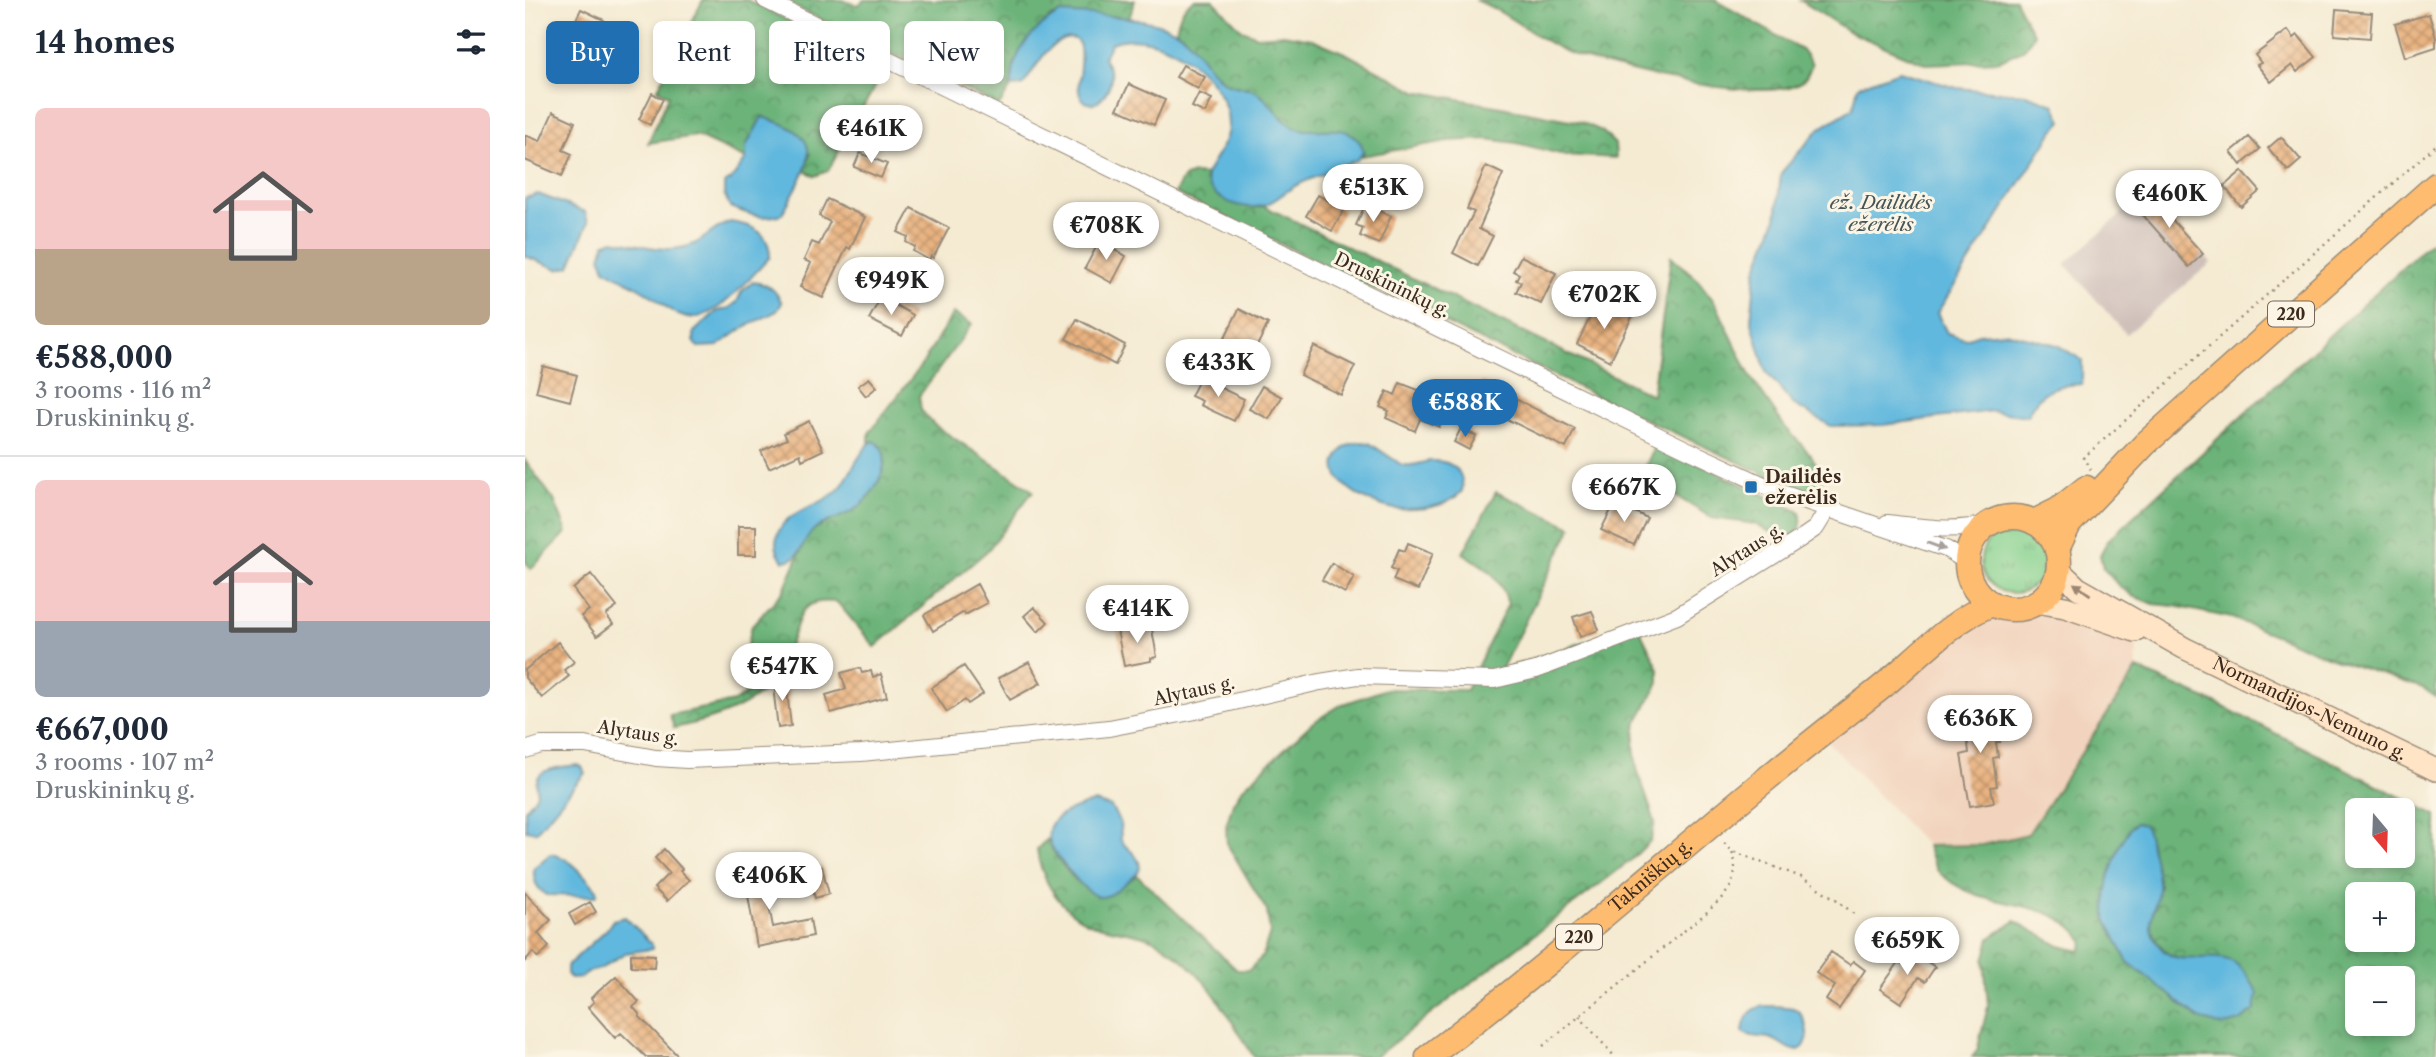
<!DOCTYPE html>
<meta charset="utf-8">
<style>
body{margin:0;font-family:"Libre Caslon Text",serif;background:#f2f2f3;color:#1f2937;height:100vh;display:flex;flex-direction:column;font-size:26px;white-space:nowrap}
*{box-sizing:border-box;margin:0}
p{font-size:23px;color:#747a83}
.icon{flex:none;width:38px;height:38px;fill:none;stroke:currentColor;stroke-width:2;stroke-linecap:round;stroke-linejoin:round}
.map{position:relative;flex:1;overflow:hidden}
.panel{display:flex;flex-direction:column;background:#fff;width:525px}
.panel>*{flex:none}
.top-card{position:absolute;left:21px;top:21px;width:665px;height:63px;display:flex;gap:14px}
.needle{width:46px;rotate:161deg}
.controls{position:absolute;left:1820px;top:798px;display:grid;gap:14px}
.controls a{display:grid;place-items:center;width:70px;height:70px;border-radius:10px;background:#fff;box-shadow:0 4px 10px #0003;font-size:35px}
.price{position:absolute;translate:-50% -60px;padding:0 16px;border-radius:24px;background:#fff;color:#222;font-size:23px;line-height:46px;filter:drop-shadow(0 2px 4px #0008)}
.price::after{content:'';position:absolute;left:50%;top:42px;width:21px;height:16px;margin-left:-10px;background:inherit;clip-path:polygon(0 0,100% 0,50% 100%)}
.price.active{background:#1f6fb2;color:#fff}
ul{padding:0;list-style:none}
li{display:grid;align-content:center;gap:14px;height:371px;padding:0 35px}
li+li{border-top:2px solid #e0e1e3}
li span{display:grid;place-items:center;height:217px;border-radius:10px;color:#555}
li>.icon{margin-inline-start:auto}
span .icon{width:126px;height:126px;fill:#fffc;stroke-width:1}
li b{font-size:30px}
h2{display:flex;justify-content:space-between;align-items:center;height:84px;padding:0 35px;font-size:30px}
.tag{padding:0 24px;border-radius:10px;background:#fff;box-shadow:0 4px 10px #0003;font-size:24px;line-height:63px}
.tag.active{background:#1f6fb2;color:#fff}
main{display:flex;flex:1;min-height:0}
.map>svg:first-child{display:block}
.built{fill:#f2d4be}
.industrial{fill:#cfc0ba}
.grass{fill:url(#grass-tufts);stroke:#607e56;stroke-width:2}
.forest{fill:url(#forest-crowns);stroke:#546e4c;stroke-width:2;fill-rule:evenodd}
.water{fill:#61b8de;stroke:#4e717e;stroke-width:2}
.building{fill:url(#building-cross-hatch)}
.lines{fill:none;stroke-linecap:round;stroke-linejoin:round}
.minor-casing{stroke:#988a78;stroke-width:18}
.secondary-casing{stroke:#988a78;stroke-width:24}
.primary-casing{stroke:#988a78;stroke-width:27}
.path{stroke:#988a78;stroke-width:2.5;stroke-dasharray:2 5;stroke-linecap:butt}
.minor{stroke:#fff;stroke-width:16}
.secondary{stroke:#ffe4c6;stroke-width:21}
.primary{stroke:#febc70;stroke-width:24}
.oneway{fill:#a79f9a}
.oneway2{fill:#9d8772}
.poi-dot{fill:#1f6fb2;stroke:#fcf5e5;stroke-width:2.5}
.labels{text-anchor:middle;stroke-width:6;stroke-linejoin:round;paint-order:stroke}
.shield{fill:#fcf5e5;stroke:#75675a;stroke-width:2}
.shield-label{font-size:16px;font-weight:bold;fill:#3b2a1e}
.street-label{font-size:18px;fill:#3b2a1e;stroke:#fcf5e5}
.poi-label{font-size:18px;font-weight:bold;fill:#3b2a1e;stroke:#fcf5e5;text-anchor:start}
.water-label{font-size:19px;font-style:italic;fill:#465558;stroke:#fcf5e5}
</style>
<main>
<section class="panel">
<h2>14 homes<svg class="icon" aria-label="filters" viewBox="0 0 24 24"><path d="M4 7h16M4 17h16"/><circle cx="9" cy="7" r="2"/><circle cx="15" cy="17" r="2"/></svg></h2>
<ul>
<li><span style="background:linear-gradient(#f6c9c9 65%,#b9a48a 0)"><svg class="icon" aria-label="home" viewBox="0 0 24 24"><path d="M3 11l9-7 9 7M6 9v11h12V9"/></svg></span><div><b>€588,000</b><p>3 rooms · 116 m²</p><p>Druskininkų g.</p></div></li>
<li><span style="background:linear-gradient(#f6c9c9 65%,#9aa5b1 0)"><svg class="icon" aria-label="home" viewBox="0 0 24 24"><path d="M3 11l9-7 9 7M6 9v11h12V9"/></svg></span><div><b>€667,000</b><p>3 rooms · 107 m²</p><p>Druskininkų g.</p></div></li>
</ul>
</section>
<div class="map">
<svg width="1911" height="1057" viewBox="0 0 1911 1057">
<defs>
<pattern id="grass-tufts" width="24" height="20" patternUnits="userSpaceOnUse" patternTransform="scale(1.75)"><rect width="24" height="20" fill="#85d18e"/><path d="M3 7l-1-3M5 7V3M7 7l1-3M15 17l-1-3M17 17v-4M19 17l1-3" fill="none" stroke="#6eaa73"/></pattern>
<pattern id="forest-crowns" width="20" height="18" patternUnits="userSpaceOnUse" patternTransform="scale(1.75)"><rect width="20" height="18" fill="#6cb379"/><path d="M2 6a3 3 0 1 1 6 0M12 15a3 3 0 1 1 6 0" fill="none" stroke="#5a9263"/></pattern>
<pattern id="building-cross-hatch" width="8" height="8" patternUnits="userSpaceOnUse" patternTransform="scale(1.75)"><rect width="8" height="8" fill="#e9b381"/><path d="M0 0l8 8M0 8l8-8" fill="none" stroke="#be9269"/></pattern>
</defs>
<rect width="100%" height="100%" fill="#fcf5e5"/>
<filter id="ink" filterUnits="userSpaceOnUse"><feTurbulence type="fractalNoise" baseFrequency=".0143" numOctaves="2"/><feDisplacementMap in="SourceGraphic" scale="14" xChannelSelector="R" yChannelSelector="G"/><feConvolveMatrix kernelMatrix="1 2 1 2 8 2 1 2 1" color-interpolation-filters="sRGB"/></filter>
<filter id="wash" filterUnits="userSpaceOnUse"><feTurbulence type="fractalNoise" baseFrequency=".00686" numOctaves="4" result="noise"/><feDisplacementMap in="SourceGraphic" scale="28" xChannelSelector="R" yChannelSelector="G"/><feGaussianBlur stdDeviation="1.57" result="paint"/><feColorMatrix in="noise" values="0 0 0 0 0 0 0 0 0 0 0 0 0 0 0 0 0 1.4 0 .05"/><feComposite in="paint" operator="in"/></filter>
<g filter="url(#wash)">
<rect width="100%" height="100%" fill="#f5ebd3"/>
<!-- built -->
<path class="built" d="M1527,611L1611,640L1612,669L1503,834L1457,845L1402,846L1301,740L1464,613L1503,615Z"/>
<!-- industrial -->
<path class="industrial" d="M1624,194L1686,263L1601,334L1540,264L1609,203L1611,205Z"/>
<!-- grass -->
<path class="grass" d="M1456 561a32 32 0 1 1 64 0a32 32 0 1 1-64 0Z"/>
<!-- forest -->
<path class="forest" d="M178,0H222L360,68L303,171L290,176L280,171L285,154L237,117L221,146V159L171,136L123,143L144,95L132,90Z
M256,0H316L333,5L339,0H610L604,19L536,13L524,18L491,60L486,87L474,106Z
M669,0H688L717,30L733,36L758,34L787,39L822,54L891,91L1056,122L1077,131L1090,144L1091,158L1039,155L992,143L961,139L923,141L837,156L839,151C817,116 804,136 773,129C758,126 749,106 738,97C726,87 711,89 699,81C682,70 665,45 651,30C654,16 657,7 669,0Z
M950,0H1190L1278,51L1287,64C1283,73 1282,80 1272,84C1233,103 1084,70 1042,52C1010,38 983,12 950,0Z
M1275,0H1490L1509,35L1498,50L1473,61L1401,64L1325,32Z
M668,174L681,175L680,181L728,208L739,206L1127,395L1146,256L1172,279L1191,304L1225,376L1260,427L1286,455L1296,473V483L1290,492L1283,494L1113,416L650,193L658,178Z
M1911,237V697L1898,688L1812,660L1707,618L1649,606L1629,604L1608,596L1594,586L1578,568L1575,555L1583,540Z
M428,313L447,324L394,396L396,410L408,424L508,491L463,550L350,647L312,602C297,601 285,600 276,614C268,633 263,656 252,674C232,708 185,720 149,728L145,715L209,702L223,692L226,684L220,657L227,625L258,592L282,536L289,529L321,513L349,441L344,442V433L398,363Z
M1131,443L1275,512C1279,527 1274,531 1262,541L1230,524L1187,518L1121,478L1120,468Z
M0,460L29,500L42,532L6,569L0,561Z
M971,492L1047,527L976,670L1112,624L1134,669V683L1112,722L1109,745L1112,769L1130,822L1126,840L1106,860L850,1057H729C702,1014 682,973 638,945C621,934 600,932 581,928C543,921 517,887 512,849L522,839C534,863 554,891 582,896L612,875L712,970H724L737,957L745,933L742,911L702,844L701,826L708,803L717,789L787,723L816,705L861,689L941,690L983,604C974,574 963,569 938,553Z
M1612,669L1695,705L1911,815V1057H1447L1452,1051L1463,1006L1459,960L1465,938L1490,921L1535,946L1556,951L1559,941C1531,897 1464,911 1425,881C1421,878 1416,875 1413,871C1408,863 1405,854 1402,846L1457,845L1503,834ZM1832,810H1878V856H1832ZM1611,823L1620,826L1627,850L1634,886L1624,922L1631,941L1643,954L1660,961L1675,958V1019L1602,961L1581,919ZM1832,894H1878V940H1832ZM1832,978H1878V1024H1832Z"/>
<!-- water -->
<path class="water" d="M536,13C572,16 614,15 647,29C672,39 678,68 699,82C708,88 721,86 730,91C744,99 751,115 764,124C786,141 826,113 839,151L832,160C812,169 791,176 772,185C760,191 751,201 740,205C721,213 679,198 681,175C688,161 703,141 703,126C704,76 633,25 586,43L579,57C580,64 586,70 586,77C586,92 568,115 556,97C547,84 569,31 540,39C519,46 510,71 497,86L486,87C488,78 487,68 491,60C498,41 518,21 536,13Z
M1374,71L1432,88L1501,94L1529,104L1537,121L1528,131L1412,313L1422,333L1440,339L1454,334L1481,332L1532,345L1557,360V384C1528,385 1515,389 1502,416L1467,411L1357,425L1306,426L1268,404L1241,372L1226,320L1231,270L1251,219L1256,173L1294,129L1328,108L1333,86Z
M237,117C308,136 283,166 257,214C238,221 224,214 205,207L199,193V184L206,180L221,159V146Z
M13,194L60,212L63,223L45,266L33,269L0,256V198Z
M205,222C227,225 245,232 245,257C226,276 189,325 159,317C147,314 137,303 127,296C113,286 95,278 80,269L76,257L80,243L88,240C114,244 146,256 171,243C183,236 191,227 205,222Z
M228,282C244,284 250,289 257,303L252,311L218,328L193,346L173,347L169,341V332L191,312L204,308L212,302L217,291Z
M349,441C373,455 350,493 335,506C323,516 305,519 291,528C278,537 277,561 259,561C253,555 251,550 251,542C254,508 295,510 315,488C325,476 338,444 349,441Z
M836,442L844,443L877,465C887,467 896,462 906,461C927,460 940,471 937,491C922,508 893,510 872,509C850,507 796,482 814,455C819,446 825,444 836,442Z
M52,765L57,767L60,773L11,832L1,830L0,810C3,805 8,801 11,796C14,790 10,786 12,780C15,767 41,767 52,765Z
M570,802L586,807L595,822L596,840C600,848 609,851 613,860C617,868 613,874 607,878C599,884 585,898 575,897C564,895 553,881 546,873C508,832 519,816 570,802Z
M1611,823L1620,825C1625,844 1632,864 1633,884C1635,904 1618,920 1631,941C1649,971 1674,952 1700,959C1716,962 1725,980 1733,993L1730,1010L1715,1021L1698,1026L1675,1019L1602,961L1581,919V898L1584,876L1595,845L1606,827Z
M25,854C47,857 58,875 73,891L71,896L21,895C11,887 8,881 9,868Z
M100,917L127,944V949L100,953L75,969L63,972L54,978L46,979L42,974V966L82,929L88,920Z
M1239,1006C1248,1006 1259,1006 1268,1008C1283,1013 1290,1052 1269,1050C1260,1049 1254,1040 1244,1038C1235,1036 1225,1038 1218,1032C1219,1018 1226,1008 1239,1006Z"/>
<g id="blocks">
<!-- building -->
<path class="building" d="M56,9L79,20L67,45L44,34Z
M1811,10L1847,13L1845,38L1809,35Z
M1904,14L1911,38V47L1880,57L1870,24Z
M1763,30L1769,38L1773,35L1791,57L1772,72L1767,65L1746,82L1732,65L1736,63L1730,55Z
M658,65L680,77L673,89L651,77Z
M604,84L640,100L629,125L592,109Z
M127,93L138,99L125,125L114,119Z
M674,93L687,99L680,113L667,107Z
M28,112L50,122L38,150L47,154L37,176L0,160V135L15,141Z
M1724,137L1735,149L1716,165L1706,152Z
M1756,137L1776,160L1763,171L1743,148Z
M335,153L362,164L356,178L329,167Z
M961,166L978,174L954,229L968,236L953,266L928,253L949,212L942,209Z
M1717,171L1735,191L1716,207L1699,186Z
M1678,174L1687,185L1670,198L1661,187Z
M1624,194L1678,254L1664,267L1610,206Z
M793,195L819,210L807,231L781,216Z
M302,199L340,217L325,249L322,247L298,298L275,287L286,263L279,260L287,242L294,245L305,222L294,216Z
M840,205L866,216L854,244L835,236L838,228L831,225Z
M386,208L424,228L408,258L406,256L404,260L388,251L390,247L381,242L383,237L373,232Z
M574,242L601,256L587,283L560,268Z
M996,256L1031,273L1016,304L991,292L996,282L991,280L994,274L988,271Z
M356,297L388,315L377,336L344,319Z
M1073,301L1107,317L1085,361L1052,344Z
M714,309L743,324L728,354L699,339Z
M552,319L600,345L590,365L541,339Z
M789,346L830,366L816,395L775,375Z
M18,366L52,375L45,401L11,392Z
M344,378L352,387L341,396L333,386Z
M675,378L719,399L709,421L675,405L677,401L666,396Z
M957,382L1050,429L1041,448L947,402Z
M875,383L925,402L914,427L895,419L890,431L861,418L864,411L855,407L862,391L870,395Z
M737,386L757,397L744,419L724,409Z
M284,421L298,450L277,460L275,454L244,468L236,451L262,439L259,433Z
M936,428L951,436L944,450L929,442Z
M1090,502L1122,518L1109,545L1076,530Z
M213,526H231V555H213Z
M883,543L908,553L893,590L868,580L872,571L866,568L874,549L880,551Z
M807,563L829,577L820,593L797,580Z
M66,574L92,607L81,615L88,624L72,636L56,616L64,610L48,589Z
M452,584L462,603L440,615L439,612L408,631L399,615Z
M509,607L523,622L513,632L499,616Z
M1067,611L1074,630L1055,637L1048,617Z
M626,624L632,657L626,658V661L599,666L592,630Z
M33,642L49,662L39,670L44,676L17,698L0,678V670Z
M504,662L516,683L485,700L473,678Z
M259,665L266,726L253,728L249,695Z
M439,666L458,694L443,704L440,700L422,712L406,688Z
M335,668L337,673L346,671L348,677L356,674L362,697L306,713L301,695L321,689L316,673Z
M1465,705L1468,723L1472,722L1475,742H1471L1473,757L1468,758L1472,786L1466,787L1469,802L1445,806L1436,755L1444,753L1439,709Z
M139,849L157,869L155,871L164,880L142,901L129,888L144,873L130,858Z
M236,864L240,883L249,881L251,894L242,896L248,927L285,919L288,936L232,947L218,867Z
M297,867L304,894L290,898L282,870Z
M0,892L26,920L13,933L24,947L13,958L8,952L0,961Z
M65,902L71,912L50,925L44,914Z
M1306,952L1325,965L1328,961L1340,970L1314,1009L1301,1000L1310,986L1291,973Z
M1388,952L1410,967L1400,982L1393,978L1376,1003L1355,989L1374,962L1379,965Z
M106,954L130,955L129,968L106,967Z
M91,976L114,1002L108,1007L115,1015L114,1016L154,1057H121L96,1033L90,1038L63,1007L69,1002L66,998Z"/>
</g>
</g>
<g filter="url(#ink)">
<use href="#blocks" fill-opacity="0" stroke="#988a78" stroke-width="2"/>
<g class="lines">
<defs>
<path id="minor" d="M240,0L1161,449L1254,492L1421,549L1442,562
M1362,523C1400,527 1427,533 1465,523
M0,750L16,745H60L131,758L162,760L336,753L584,728L666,712L795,682L833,676L969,680L1011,670L1152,616L1275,539L1291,528L1302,510"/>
<g id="secondary">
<path id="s1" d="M1533,569L1553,588L1659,648L1911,770"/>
<path d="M1511,602L1540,607L1610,631"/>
</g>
<g id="primary">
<circle cx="1488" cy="563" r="46"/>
<path d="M1509,522L1533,510L1561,488"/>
<path d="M1532,549L1544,524L1620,444L1911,185"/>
<path id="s2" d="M903,1057C1056,942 1196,810 1348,694C1386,665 1423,621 1467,604"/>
</g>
</defs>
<!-- minor casing -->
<use href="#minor" class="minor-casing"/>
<!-- secondary casing -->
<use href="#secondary" class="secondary-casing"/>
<!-- primary casing -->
<use href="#primary" class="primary-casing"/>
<!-- path -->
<path class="path" d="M1566,470L1558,458L1911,145
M1199,843L1207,851L1276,877L1312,900L1330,915
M1054,1016L1090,1057
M1018,1046L1181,913C1203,892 1216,883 1207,851"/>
<!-- minor -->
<use href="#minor" class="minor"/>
<!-- secondary -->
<use href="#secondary" class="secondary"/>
<!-- primary -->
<use href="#primary" class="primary"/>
</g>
<!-- one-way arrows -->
<defs><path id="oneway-solid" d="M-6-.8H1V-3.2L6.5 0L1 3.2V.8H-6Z" transform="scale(1.75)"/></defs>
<use class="oneway" href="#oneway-solid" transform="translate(1411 546) rotate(20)"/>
<use class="oneway2" href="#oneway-solid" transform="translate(1557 589) rotate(-145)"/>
</g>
<!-- markers -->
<rect class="poi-dot" x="1219" y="480" width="14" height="14" rx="3.5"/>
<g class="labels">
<!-- shield labels -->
<g class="shield">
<rect x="1743" y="301.5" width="46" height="25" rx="5"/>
<rect x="1031" y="924.5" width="46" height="25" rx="5"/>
</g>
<g class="shield-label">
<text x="1766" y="320">220</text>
<text x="1054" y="943">220</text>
</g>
<!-- street labels -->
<g class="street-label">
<text transform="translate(867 285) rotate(26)" y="6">Druskininkų g.</text>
<text transform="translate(1222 550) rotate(-32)" y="6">Alytaus g.</text>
<text transform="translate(669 691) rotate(-12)" y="6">Alytaus g.</text>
<text dy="6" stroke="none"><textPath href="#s1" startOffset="289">Normandijos-Nemuno g.</textPath></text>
<text transform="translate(113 733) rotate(9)" y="6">Alytaus g.</text>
<text dy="6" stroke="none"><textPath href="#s2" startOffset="287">Takniškių g.</textPath></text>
</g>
<!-- poi labels -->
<g class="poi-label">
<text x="1240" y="483">Dailidės<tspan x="1240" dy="21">ežerėlis</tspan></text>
</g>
<!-- water labels -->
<g class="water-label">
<text x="1356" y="209">ež. Dailidės<tspan x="1356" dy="22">ežerėlis</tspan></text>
</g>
</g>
</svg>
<div class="controls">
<a><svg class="needle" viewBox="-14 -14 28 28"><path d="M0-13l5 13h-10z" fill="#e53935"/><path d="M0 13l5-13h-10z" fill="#747a83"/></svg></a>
<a>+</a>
<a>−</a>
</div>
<b class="price" style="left:346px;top:165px">€461K</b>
<b class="price" style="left:848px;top:224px">€513K</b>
<b class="price" style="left:1644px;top:230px">€460K</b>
<b class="price" style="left:581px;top:262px">€708K</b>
<b class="price" style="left:366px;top:317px">€949K</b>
<b class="price" style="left:1079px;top:331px">€702K</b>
<b class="price" style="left:693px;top:399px">€433K</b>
<b class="price active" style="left:940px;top:439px">€588K</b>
<b class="price" style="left:1099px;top:524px">€667K</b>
<b class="price" style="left:612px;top:645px">€414K</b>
<b class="price" style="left:257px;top:703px">€547K</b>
<b class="price" style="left:1455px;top:755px">€636K</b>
<b class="price" style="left:244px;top:912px">€406K</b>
<b class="price" style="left:1382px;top:977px">€659K</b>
<div class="top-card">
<a class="tag active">Buy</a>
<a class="tag">Rent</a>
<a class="tag">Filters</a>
<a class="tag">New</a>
</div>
</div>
</main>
